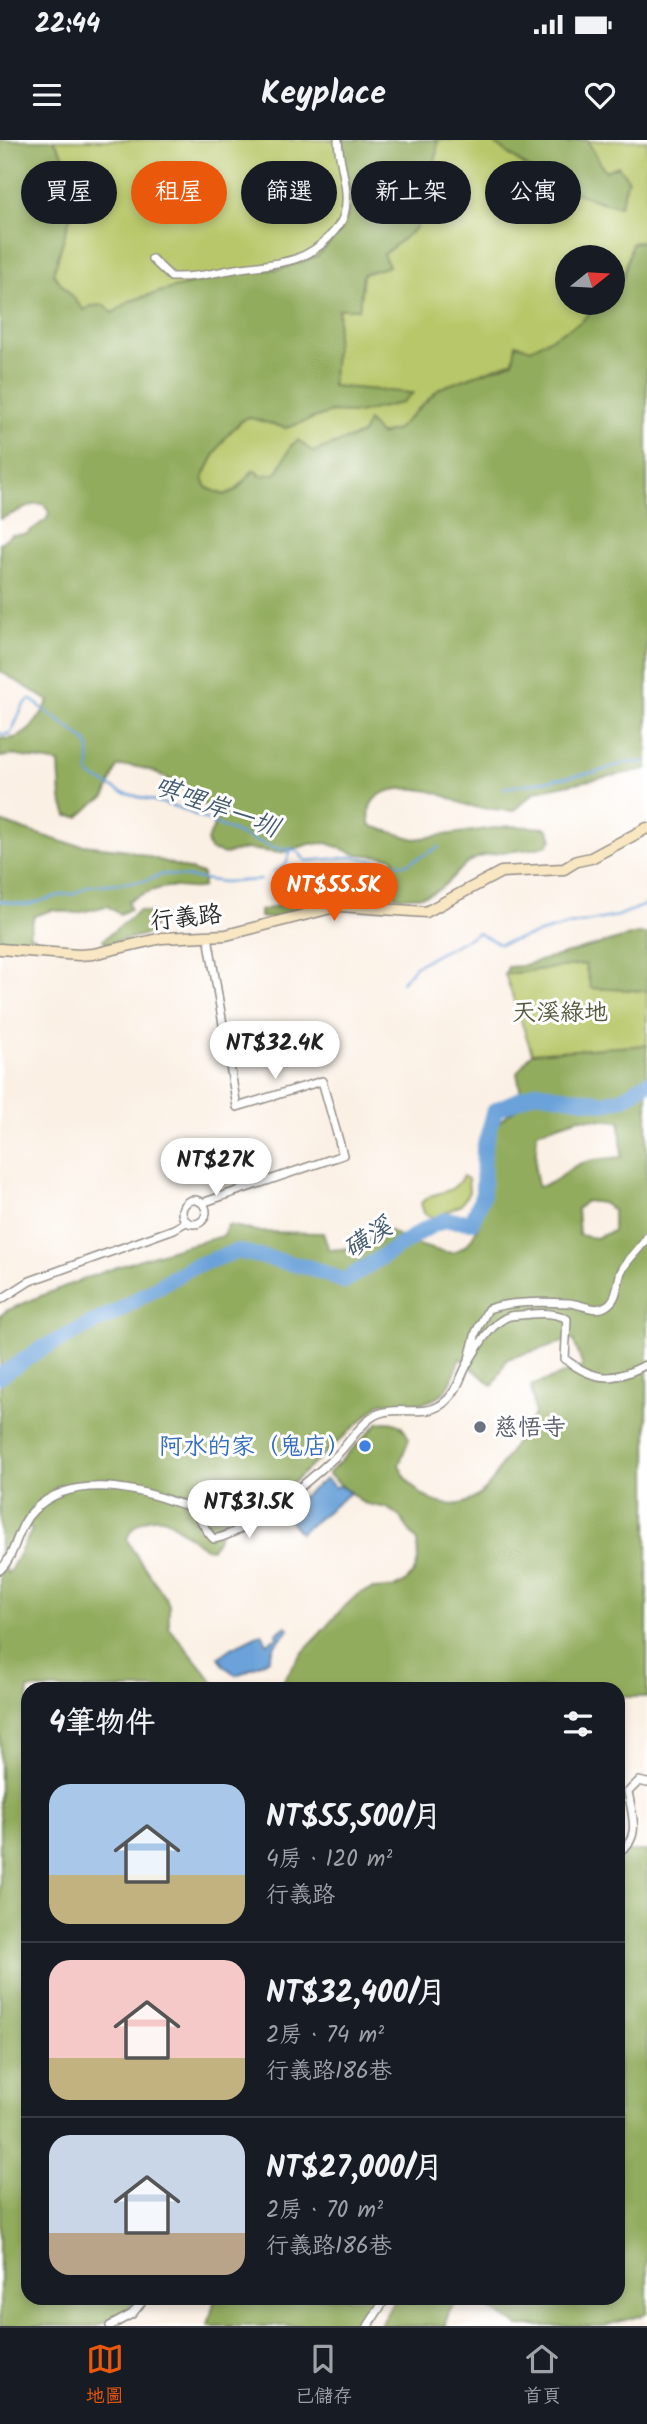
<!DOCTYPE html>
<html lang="zh-TW">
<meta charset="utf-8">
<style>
body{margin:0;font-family:Kalam,"LXGW WenKai TC",sans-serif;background:#242831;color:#f1f3f6;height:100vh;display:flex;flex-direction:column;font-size:26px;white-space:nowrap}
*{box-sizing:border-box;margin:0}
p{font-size:23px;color:#9ea1a6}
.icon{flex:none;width:38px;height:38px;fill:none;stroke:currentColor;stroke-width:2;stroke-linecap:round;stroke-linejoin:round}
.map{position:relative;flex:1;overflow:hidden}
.side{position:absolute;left:21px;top:1542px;width:604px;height:623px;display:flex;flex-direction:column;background:#171b24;border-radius:21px;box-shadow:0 4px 10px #0003}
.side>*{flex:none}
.banner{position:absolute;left:21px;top:21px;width:606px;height:63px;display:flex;gap:14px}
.needle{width:46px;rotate:72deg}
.fabs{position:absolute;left:555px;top:105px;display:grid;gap:14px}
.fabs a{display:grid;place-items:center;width:70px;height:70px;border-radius:50%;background:#171b24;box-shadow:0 4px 10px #0003;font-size:35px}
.price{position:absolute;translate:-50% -60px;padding:0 16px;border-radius:24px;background:#fff;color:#222;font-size:23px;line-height:46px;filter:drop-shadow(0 2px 4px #0008)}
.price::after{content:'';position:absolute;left:50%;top:42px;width:21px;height:16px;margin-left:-10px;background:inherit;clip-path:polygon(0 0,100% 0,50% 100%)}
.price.active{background:#ea580c;color:#fff}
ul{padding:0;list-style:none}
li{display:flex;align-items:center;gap:21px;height:175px;padding:0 28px}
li+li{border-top:2px solid #363941}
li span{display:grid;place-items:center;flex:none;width:196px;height:140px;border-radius:21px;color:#555}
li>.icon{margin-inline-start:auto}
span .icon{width:84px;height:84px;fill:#fffc;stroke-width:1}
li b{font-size:30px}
h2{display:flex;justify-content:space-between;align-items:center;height:84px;padding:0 28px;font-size:30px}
.tag{padding:0 24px;border-radius:32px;background:#171b24;box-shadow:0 4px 10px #0003;font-size:24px;line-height:63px}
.tag.active{background:#ea580c;color:#fff}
.status{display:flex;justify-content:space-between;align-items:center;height:49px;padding:0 35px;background:#171b24;direction:ltr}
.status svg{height:19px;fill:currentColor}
header{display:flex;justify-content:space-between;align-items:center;height:91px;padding:0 28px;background:#171b24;font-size:32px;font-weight:600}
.dock{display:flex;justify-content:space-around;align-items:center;height:98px;border-top:2px solid #363941;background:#171b24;font-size:19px;color:#9ea1a6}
.dock a{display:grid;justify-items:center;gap:4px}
.dock .active{color:#ea580c}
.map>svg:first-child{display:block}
.green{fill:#b8c769;stroke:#72794a;stroke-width:2}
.forest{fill:#92ac5d;stroke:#5e6c44;stroke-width:2;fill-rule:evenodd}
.water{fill:#6aa2d9;stroke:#4a6682;stroke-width:2}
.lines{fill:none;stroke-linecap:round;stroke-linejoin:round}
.stream{stroke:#6aa2d9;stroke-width:2.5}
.river{stroke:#6aa2d9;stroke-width:16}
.street-casing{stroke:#938e88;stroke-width:10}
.secondary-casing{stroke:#938e88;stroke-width:13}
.street{stroke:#fff;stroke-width:7}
.secondary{stroke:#f9e7c3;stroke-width:10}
.worship-dot{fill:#6b7280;stroke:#fff;stroke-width:2.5}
.shop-dot{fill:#3f7fe0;stroke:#fff;stroke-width:2.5}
.labels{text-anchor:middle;stroke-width:6;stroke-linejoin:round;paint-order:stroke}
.street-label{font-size:24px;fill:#2b2b2b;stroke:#fff}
.park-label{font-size:24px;fill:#555a3e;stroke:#fff}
.worship-label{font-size:24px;fill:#5b616d;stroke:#fff;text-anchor:start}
.shop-label{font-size:24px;fill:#366cbe;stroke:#fff;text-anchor:end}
.water-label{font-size:26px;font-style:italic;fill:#445b71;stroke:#fff}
</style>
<div class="status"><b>22:44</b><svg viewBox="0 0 49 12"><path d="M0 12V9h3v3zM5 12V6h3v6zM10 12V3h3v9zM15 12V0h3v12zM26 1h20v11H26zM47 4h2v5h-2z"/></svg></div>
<header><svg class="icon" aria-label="menu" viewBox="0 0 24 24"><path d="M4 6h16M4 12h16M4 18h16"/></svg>Keyplace<svg class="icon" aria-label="heart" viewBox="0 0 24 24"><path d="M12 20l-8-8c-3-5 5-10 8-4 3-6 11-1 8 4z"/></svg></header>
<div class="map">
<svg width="647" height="2186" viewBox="0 0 647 2186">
<rect width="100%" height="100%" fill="#fff"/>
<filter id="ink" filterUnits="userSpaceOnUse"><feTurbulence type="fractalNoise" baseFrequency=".0143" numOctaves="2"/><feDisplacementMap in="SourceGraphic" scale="14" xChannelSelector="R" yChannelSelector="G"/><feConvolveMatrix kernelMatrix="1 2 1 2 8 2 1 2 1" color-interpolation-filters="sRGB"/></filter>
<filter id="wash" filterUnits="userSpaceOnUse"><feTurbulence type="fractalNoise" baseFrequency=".00686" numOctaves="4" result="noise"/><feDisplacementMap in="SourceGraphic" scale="28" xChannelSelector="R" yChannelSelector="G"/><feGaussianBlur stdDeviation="1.57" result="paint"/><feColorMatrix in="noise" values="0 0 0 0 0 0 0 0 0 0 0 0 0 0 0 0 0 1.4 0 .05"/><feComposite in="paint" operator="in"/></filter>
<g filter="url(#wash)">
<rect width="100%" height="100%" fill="#fbf0e4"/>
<!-- green -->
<path class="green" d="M54,0H341L342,21L352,63L343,89L318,116L280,129L233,133L170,149L130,161L113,174L84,171L53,134L80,44Z
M438,0H490L524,26L599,62L620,66L628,39L605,31L587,1L647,0V104L642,101L632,103L623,138L613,149L612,117H567V163H599L581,182L513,221L440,248L396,290L380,295L362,294L313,312L291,306L277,333L261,336L253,330L236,350L224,355L207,348L203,338C214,314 225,292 248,277L286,288L331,272L358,273L412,254L332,246L339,168L359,169L363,134L389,126L382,115L416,88L430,61Z
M585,824L591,848L647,851V905L532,913L505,834Z
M463,1036L468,1039L469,1052L461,1065L434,1078L424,1073L421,1063C438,1046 449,1060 463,1036Z"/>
<!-- forest -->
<path class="forest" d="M0,0H54L80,44L53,134L84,170L91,166L105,165L113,173L130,161L170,149L233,133L280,129L318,116L343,89L352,63L342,21L341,0H438L430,61L416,88L383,115L389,126L363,134L359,169H339L332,246L413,253L401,263L358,273L331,272L286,288L247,277C225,292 214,314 203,338L207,348L224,355L237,350L254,330L261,336L277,333L291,306L298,300L313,312L362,294L368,281L380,295L396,290L440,248L513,222L516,204L531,209L581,182L599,163H612L613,149L623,138L632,103L643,101L647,104V629L536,651L513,671C499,669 483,669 470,666C457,663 446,655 434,652C406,645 360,646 371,686L415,699L509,686L547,688L552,698L548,705C525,713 499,709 477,718C451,729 449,756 412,757C404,757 398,758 391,753L394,720L391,717L356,714L327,703L310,704L280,713L246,709L225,714L210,710L207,701L218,678C194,654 152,620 117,627L105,657L92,665L79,677L67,676L61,659L59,623L12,615L0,617V598C26,603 38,580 49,561L0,531V403L11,395L26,394L47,379L49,372L43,364H35L0,379Z
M490,0H556L569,4L572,0H587L605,31L618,26L628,39L620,66C573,58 527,29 490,0Z
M0,682L66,703L128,710L203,734V747C191,751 180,745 167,747C155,749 139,755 128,761L130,769L120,774L107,766L77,773L52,770L34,776L29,795L35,797L31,801L0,802Z
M319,728L334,729C339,739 338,752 331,761C312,766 278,782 260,777V771C274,767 295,761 303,748C305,743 306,736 308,730Z
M139,770L155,775V786L147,794L106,804L103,800Z
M637,794H647V851L591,848L585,824L505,834L508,827L521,826Z
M647,905V1557H618V1549H278L298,1518L341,1470L358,1454L372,1449L394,1448L404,1443L414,1433L418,1420L417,1401L399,1376L387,1368L363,1363L328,1334L378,1283C394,1280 403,1284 409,1299L399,1325C414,1360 454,1380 485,1350C491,1344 496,1335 500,1327C512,1309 523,1291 535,1273L531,1246L583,1227L573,1199L507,1219L493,1246L460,1218C456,1227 454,1237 449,1245C436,1268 404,1265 382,1262L278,1356L255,1370L247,1365L225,1376L222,1390L212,1409L205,1408L166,1379C149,1375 133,1382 127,1399L132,1409L166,1458L169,1465V1487L172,1491L219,1549H28V2158H136L126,2172L98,2186H0V1176L6,1171C77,1139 148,1114 223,1096L228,1085L261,1092L323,1093L329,1110L363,1107L381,1085C403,1100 426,1110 453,1113C457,1110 463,1108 467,1104C494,1077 476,1019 494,988C500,978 513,971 523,964L517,933L532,913ZM579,978L620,981L622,1017C606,1019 585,1019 572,1028C556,1038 560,1041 538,1047L535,1029L537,992ZM586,1061L602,1063L613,1070V1091L596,1098L579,1095L577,1069ZM28,1386L32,1390L10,1431L6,1433C0,1410 11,1400 28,1386Z
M628,1711H647V2172L640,2176L604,2186H519L472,2158H618V1716Z
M215,2158H379L360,2186H208Z
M396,2158H464C452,2165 447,2171 446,2186H379Z"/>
<!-- water -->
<path class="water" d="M326,1339L335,1347L340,1346L350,1353L300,1393L282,1372Z
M286,1486L289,1489L274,1506L269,1519L245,1532L236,1535L224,1526L219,1517L233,1507L262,1493L267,1503L277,1497V1493Z"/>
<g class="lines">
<!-- stream -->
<path class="stream" d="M0,593L3,595L11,593L23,566L30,559L86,601L89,607V635L121,652L180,668L248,698L279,709L296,710L306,721L352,717L405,725L439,707
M504,648L597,632L625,623L647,622
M273,732L286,725L291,708
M0,761L27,765L65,754H74L88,746L144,741L164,734L224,742L261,740
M402,842L415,826L478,793L500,804L569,785L618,776L647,764"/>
<!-- river -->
<path class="river" d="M0,1236L39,1210L116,1172L189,1128L237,1111L311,1128L344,1141L427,1088L445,1080L472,1082L483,1054L484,1008L495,970L536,952L604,963L624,958L647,943"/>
</g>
</g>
<g filter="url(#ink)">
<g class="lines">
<defs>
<path id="street" d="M152,119L171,137C194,138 213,133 235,129C272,123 302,126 329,97C336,90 341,84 344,75C351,51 339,25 338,0
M182 1072a12 12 0 1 1 24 0a12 12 0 1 1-24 0Z
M202,1063L343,1015L322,941L237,967L208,796
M0,1160L30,1141L174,1089L186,1082
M469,1219L476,1192L488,1169C511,1161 544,1162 569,1163C582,1164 595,1173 606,1166C618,1160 617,1143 621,1132C627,1119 640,1110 647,1097
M0,1430C17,1414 16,1387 34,1370C69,1335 130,1346 171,1361C177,1363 187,1365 192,1369C201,1376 204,1391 214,1399C249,1392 309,1341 336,1316C348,1304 358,1287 372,1277C395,1262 427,1281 447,1260C458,1250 461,1235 468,1223C477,1208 492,1181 510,1176C516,1175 524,1175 531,1174C543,1173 557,1173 567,1179L565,1219C595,1242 614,1242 647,1224
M618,1712C642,1700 632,1674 628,1652L639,1641L647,1643
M110,2186L132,2174L145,2158
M368,2186L386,2158"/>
<path id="secondary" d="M0,809L79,815L93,814L162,798L226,795L339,766L426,772L501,732L564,729L577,721L591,718L647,688"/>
</defs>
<!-- street casing -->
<use href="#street" class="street-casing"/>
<!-- secondary casing -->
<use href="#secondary" class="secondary-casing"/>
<!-- street -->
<use href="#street" class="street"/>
<!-- secondary -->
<use href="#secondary" class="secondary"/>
</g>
</g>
<!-- markers -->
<circle class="worship-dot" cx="480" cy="1287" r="7"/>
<circle class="shop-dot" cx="365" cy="1306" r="7"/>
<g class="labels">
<!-- street labels -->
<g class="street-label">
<text transform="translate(186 777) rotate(-6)" y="8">行義路</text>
</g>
<!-- park labels -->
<g class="park-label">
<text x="560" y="880">天溪綠地</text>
</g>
<!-- worship labels -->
<g class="worship-label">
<text x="494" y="1295">慈悟寺</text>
</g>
<!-- shop labels -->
<g class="shop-label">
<text x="351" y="1314">阿水的家（鬼店）</text>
</g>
<!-- water labels -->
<g class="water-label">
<text transform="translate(217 666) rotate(20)" y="9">唭哩岸一圳</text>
<text transform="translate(367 1097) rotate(-32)" y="9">磺溪</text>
</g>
</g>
</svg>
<div class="fabs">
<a><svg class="needle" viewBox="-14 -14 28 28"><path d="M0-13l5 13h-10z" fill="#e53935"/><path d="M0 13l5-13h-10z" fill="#9ea1a6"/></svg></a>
</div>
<b class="price active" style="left:334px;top:783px">NT$55.5K</b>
<b class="price" style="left:275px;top:941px">NT$32.4K</b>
<b class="price" style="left:216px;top:1058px">NT$27K</b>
<b class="price" style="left:249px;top:1400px">NT$31.5K</b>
<div class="banner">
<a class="tag">買屋</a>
<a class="tag active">租屋</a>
<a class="tag">篩選</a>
<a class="tag">新上架</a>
<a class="tag">公寓</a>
</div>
<section class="side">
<h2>4筆物件<svg class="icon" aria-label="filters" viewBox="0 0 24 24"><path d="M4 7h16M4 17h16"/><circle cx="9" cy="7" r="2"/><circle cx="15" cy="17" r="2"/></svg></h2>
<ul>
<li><span style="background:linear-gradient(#a9c7e8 65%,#c2b280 0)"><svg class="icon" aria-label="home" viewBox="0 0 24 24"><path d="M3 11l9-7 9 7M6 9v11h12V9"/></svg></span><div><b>NT$55,500/月</b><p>4房 · 120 m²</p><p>行義路</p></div></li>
<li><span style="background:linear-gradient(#f6c9c9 70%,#c2b280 0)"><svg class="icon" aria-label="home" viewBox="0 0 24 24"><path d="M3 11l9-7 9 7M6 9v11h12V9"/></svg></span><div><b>NT$32,400/月</b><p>2房 · 74 m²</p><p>行義路186巷</p></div></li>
<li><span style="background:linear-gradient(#c9d6e8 70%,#b9a48a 0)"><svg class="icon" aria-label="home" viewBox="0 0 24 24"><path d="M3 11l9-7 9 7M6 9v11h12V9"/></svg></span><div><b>NT$27,000/月</b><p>2房 · 70 m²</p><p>行義路186巷</p></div></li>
</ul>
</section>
</div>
<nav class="dock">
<a class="active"><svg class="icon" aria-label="map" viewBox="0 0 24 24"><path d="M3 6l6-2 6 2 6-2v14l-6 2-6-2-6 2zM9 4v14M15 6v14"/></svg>地圖</a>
<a><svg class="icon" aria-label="saved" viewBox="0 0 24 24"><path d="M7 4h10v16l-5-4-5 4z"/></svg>已儲存</a>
<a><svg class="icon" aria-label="home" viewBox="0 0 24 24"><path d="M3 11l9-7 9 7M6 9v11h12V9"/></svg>首頁</a>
</nav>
